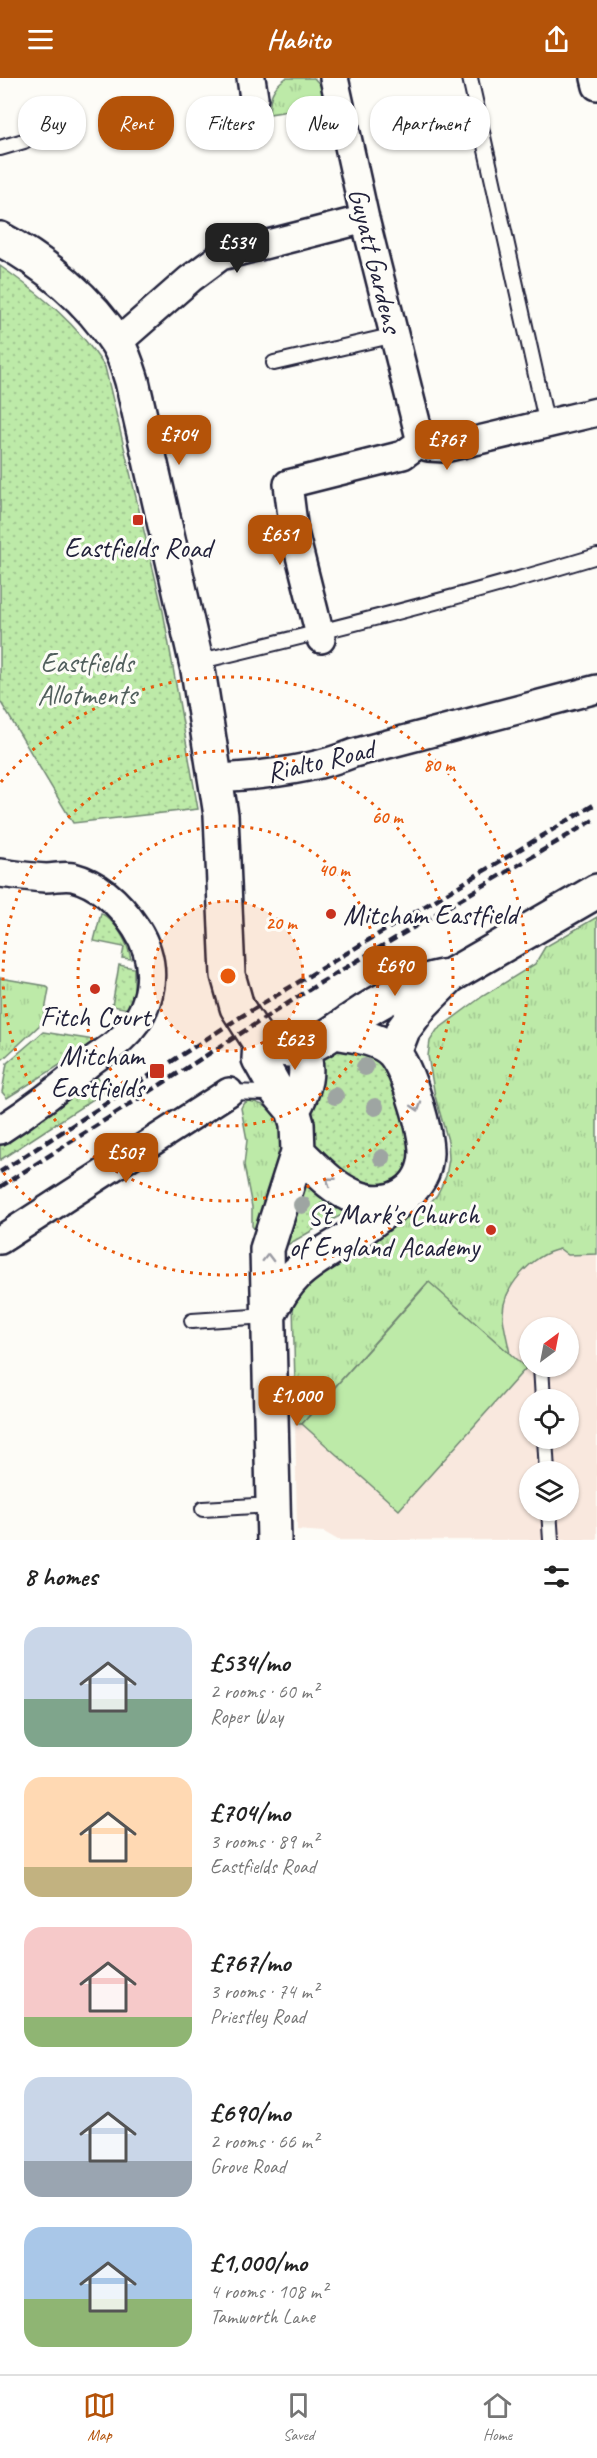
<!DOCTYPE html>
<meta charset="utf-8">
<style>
body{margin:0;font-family:Caveat,sans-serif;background:#f2f2f2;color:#222;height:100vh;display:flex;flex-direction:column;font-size:22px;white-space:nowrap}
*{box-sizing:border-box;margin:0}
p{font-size:20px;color:#767676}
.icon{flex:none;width:33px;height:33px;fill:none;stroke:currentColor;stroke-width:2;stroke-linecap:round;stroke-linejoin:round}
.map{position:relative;height:1462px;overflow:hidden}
.side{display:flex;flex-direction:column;background:#fff;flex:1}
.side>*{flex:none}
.top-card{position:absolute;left:18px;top:18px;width:561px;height:54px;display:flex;gap:12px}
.needle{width:39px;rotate:32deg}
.controls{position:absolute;left:519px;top:1239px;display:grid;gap:12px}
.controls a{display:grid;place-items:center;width:60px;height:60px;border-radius:50%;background:#fff;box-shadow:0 2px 4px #0004;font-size:30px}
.price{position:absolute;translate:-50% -51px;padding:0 14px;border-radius:12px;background:#b45309;color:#fff;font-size:20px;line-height:39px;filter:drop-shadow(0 2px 3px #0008)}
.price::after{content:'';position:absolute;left:50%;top:36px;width:18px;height:14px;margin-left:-9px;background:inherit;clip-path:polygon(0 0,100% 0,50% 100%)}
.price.active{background:#222;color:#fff}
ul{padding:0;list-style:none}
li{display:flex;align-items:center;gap:18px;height:150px;padding:0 24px}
li span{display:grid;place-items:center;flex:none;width:168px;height:120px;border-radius:18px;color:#555}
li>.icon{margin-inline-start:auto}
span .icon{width:72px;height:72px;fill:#fffc;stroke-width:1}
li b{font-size:26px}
h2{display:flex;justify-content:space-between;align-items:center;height:72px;padding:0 24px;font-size:26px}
.pill{padding:0 21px;border-radius:24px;background:#fff;box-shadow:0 2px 4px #0004;font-size:21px;line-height:54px}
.pill.active{background:#b45309;color:#fff}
header{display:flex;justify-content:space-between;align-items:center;height:78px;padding:0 24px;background:#b45309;color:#fff;font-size:27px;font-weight:700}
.dock{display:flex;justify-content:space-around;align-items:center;height:84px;border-top:2px solid #e0e0e0;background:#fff;font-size:16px;color:#767676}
.dock a{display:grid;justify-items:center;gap:3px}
.dock .active{color:#b45309}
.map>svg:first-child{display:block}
.built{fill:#f9e8de;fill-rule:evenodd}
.grass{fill:url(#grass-dots);stroke:#708672;stroke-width:1.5}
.park{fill:url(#park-tufts);stroke:#708672;stroke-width:1.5}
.pitch{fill:#bdeaa8;stroke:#708672;stroke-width:1.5}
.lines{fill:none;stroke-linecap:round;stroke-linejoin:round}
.service-casing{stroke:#22223b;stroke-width:18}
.minor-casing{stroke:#22223b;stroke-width:32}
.tertiary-casing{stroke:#22223b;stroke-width:38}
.service{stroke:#fdfcf7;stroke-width:14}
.minor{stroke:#fdfcf7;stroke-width:27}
.tertiary{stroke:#fdfcf7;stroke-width:33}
.rail{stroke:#22223b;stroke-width:4.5;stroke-dasharray:9 4.5;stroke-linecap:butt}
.tree{fill:#9ea5a2}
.oneway{stroke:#9a9aa2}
.ring{fill:none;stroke:#e8590c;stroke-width:3;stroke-dasharray:3 6}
.poi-dot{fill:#c8321e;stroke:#fdfcf7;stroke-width:2}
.labels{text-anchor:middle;stroke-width:6;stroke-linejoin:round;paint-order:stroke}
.street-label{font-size:28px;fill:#22223b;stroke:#fdfcf7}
.poi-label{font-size:28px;fill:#22223b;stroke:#fdfcf7}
.park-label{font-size:28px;fill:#505e5c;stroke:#fdfcf7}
.centre{fill:#e8590c;stroke:#fdfcf7;stroke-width:3}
.ring-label{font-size:18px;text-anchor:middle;font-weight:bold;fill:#e8590c;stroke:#fdfcf7;stroke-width:6;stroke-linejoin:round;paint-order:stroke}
</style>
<header><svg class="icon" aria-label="menu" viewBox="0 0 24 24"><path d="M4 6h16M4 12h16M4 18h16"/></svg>Habito<svg class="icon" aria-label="share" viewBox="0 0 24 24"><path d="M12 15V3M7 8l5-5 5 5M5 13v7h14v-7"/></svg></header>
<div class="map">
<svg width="597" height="1462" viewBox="0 0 597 1462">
<defs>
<pattern id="grass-dots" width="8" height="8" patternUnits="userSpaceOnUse" patternTransform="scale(1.5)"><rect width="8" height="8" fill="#bdeaa8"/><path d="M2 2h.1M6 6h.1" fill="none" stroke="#a2c892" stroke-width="1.8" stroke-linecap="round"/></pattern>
<pattern id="park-tufts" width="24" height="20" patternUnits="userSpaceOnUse" patternTransform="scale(1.5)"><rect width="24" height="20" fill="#bdeaa8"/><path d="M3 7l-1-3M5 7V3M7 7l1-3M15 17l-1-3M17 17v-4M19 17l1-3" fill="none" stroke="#a2c892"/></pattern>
</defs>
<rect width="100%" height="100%" fill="#fdfcf7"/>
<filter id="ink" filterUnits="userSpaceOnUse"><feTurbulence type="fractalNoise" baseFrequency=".0167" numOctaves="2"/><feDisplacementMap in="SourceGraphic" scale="12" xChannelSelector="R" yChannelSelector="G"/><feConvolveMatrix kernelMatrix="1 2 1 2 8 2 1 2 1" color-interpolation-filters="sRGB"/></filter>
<g filter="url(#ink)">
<!-- built -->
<path class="built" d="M597,839V1462H338L324,1454L297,1452L293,1226L364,1164L425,1130L437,1117L446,1098L449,1081L448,1063L435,1018L428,978L430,963L437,952L483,918L535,886L545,869ZM530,1250H568V1288H530ZM530,1322H568V1360H530ZM530,1394H568V1432H530Z"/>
<!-- grass -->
<path class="grass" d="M0,188C43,218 76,245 105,289L163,533L198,731L73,745L0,623Z
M101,835C116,843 128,865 131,881L122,880L124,869L94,863Z
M119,887L134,890V914L129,931L112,928Z
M43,954L94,962L95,965L7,1020L2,1014L7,985Z
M340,970L372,976L385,987L412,1064L410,1085L401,1099L375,1113L318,1082L312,1061L313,1028L319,985L324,979Z
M95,997L109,1011L0,1082V1061Z
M303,1100L350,1133L320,1148L284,1169Z"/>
<!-- park -->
<path class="park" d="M286,0H314L323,10L328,27L269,36C270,19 271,10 286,0Z
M597,839V1176L568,1177L560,1171C532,1177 501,1210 503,1239C504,1251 508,1264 510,1276L428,1204L302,1346H296L293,1226L298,1210L364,1164L425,1130L437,1117L446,1098L449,1081L448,1063L435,1018L428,978L430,963L437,952L483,918L535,886L545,869Z
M0,900L47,908L49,911L43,944L3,981L0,980Z
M248,1023C310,1030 268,1120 257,1154L252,1148V1129L244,1087L247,1062L241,1030L243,1026Z"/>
<!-- pitch -->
<path class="pitch" d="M429,1204L526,1290L399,1432L302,1346Z"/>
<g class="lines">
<defs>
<path id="service" d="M470,0L547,347
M0,70L24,63L47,46
M274,285L395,257
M197,584C331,552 465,518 597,478
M229,1014L267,1015L276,1021
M192,1243L268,1238
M541,1288L543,1322
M545,1360L547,1394
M203,1431L273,1427
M549,1432L551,1462"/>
<path id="minor" d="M251,0L254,20
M334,0L365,141L421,364
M595,0L597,8
M117,265L190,201L221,178L365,141
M321,561L294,454L288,406L403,377L421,364L428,369L445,370L597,334
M215,700C261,698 312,692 354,675L597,611
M0,795C15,797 30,799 46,800C55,800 63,797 73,799C100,806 121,827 136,850C160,887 154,931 121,961C111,971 98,977 88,986C60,1010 31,1032 0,1052
M0,1162L229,1014"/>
<path id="tertiary" d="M0,161C44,184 90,222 117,265C124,276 128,290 132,303L198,592L221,737L228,897L237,929L260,965C273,968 288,975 301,971C319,966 338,951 353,941C379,923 419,901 450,898
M260,965L259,981L277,1013L293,1032
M394,975L403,952L423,925L450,898L597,813
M298,1074C315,1090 332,1110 355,1119C390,1133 425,1114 426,1075C426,1058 421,1041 416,1025C412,1012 403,986 394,975C381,960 353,957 335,954
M268,1238C293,1187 311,1185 355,1156C371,1144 387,1131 403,1119
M274,1462L267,1171L298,1074L297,1046L293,1032C305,1012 310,993 302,971"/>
</defs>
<!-- service casing -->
<use href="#service" class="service-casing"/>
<!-- minor casing -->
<use href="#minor" class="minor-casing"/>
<!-- tertiary casing -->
<use href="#tertiary" class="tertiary-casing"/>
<!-- service -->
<use href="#service" class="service"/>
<!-- minor -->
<use href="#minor" class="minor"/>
<!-- tertiary -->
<use href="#tertiary" class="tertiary"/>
<!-- rail -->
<path class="rail" d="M0,1094L242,938L597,725
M0,1109L315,908L597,740"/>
</g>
<!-- trees -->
<g class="tree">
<circle cx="365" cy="989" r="9"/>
<circle cx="335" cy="1018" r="9"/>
<circle cx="375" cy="1029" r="9"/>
<circle cx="382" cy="1080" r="9"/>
<circle cx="302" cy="1127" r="9"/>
</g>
<!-- one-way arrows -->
<defs><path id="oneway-chevron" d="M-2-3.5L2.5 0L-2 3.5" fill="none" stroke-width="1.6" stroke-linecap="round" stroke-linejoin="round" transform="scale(1.5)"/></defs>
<g class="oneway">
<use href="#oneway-chevron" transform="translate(417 1029) rotate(72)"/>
<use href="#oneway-chevron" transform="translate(330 1103) rotate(-142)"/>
<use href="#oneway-chevron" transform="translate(268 1180) rotate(-89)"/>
</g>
</g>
<!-- distance rings -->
<circle cx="228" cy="898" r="75" fill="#e8590c" fill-opacity=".12"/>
<g class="ring">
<circle cx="228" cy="898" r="75"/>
<circle cx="228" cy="898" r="150"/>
<circle cx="228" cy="898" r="225"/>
<path d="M1 704A299 299 0 1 1 1 1092"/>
</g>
<!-- markers -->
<g class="poi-dot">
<rect x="132" y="436" width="12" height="12" rx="3"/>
<circle cx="331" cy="836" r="6"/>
<circle cx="95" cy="911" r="6"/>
<rect x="149" y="985" width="16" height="16" rx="3"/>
<circle cx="491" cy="1152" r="6"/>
</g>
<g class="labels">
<!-- street labels -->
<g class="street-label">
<text transform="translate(376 182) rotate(76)" y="10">Guyatt Gardens</text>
<text transform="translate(320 682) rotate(-13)" y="10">Rialto Road</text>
</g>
<!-- poi labels -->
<g class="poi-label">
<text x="138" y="479">Eastfields Road</text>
<text x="343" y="846" text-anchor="start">Mitcham Eastfield</text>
<text x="95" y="948">Fitch Court</text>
<text x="144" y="987" text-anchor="end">Mitcham<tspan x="144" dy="32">Eastfields</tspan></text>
<text x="479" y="1146" text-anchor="end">St Mark's Church<tspan x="479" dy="32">of England Academy</tspan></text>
</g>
<!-- park labels -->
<g class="park-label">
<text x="87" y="594">Eastfields<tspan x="87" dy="32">Allotments</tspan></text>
</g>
</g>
<circle cx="228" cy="898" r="9" class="centre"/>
<g class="ring-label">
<text x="439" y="693">80 m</text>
<text x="387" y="745">60 m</text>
<text x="334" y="798">40 m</text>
<text x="281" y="851">20 m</text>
</g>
</svg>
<div class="controls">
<a><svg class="needle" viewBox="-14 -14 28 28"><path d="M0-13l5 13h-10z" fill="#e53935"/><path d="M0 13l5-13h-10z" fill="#767676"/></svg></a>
<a><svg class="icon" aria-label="locate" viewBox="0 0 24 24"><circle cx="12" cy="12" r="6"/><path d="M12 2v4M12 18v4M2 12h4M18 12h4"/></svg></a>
<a><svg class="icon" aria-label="layers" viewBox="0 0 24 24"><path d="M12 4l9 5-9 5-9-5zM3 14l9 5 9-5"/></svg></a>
</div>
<b class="price active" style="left:237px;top:196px">£534</b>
<b class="price" style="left:179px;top:388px">£704</b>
<b class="price" style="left:447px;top:393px">£767</b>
<b class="price" style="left:280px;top:488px">£651</b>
<b class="price" style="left:395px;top:919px">£690</b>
<b class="price" style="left:295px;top:993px">£623</b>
<b class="price" style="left:126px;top:1106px">£507</b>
<b class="price" style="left:297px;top:1349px">£1,000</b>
<div class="top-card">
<a class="pill">Buy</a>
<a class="pill active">Rent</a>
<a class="pill">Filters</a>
<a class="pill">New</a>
<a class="pill">Apartment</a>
</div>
</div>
<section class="side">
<h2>8 homes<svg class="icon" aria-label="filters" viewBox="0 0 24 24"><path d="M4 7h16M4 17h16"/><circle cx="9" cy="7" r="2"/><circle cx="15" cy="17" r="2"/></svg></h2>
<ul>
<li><span style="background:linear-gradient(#c9d6e8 60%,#7fa58c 0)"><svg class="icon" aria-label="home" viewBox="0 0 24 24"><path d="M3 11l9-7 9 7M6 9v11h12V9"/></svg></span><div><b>£534/mo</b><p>2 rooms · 60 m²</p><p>Roper Way</p></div></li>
<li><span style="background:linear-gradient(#ffd9b3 75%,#c2b280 0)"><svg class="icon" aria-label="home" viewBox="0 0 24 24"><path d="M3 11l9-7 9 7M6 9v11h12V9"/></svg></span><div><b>£704/mo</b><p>3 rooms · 89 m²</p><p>Eastfields Road</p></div></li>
<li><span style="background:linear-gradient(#f6c9c9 75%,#8fb573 0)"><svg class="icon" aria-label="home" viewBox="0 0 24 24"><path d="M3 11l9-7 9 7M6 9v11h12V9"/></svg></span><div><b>£767/mo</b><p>3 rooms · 74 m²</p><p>Priestley Road</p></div></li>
<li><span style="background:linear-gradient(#c9d6e8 70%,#9aa5b1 0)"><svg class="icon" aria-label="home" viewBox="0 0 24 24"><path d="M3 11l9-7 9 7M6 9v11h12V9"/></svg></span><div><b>£690/mo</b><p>2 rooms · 66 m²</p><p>Grove Road</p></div></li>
<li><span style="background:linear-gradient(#a9c7e8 60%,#8fb573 0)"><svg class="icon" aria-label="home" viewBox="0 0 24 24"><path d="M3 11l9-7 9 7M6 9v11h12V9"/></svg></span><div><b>£1,000/mo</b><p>4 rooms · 108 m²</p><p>Tamworth Lane</p></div></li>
</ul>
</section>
<nav class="dock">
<a class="active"><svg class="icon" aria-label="map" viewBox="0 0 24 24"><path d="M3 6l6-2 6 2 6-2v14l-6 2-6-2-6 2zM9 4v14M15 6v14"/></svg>Map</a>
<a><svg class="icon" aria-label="saved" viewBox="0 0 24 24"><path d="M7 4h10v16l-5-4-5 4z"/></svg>Saved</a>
<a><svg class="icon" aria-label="home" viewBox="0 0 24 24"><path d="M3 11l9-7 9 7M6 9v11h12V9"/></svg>Home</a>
</nav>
